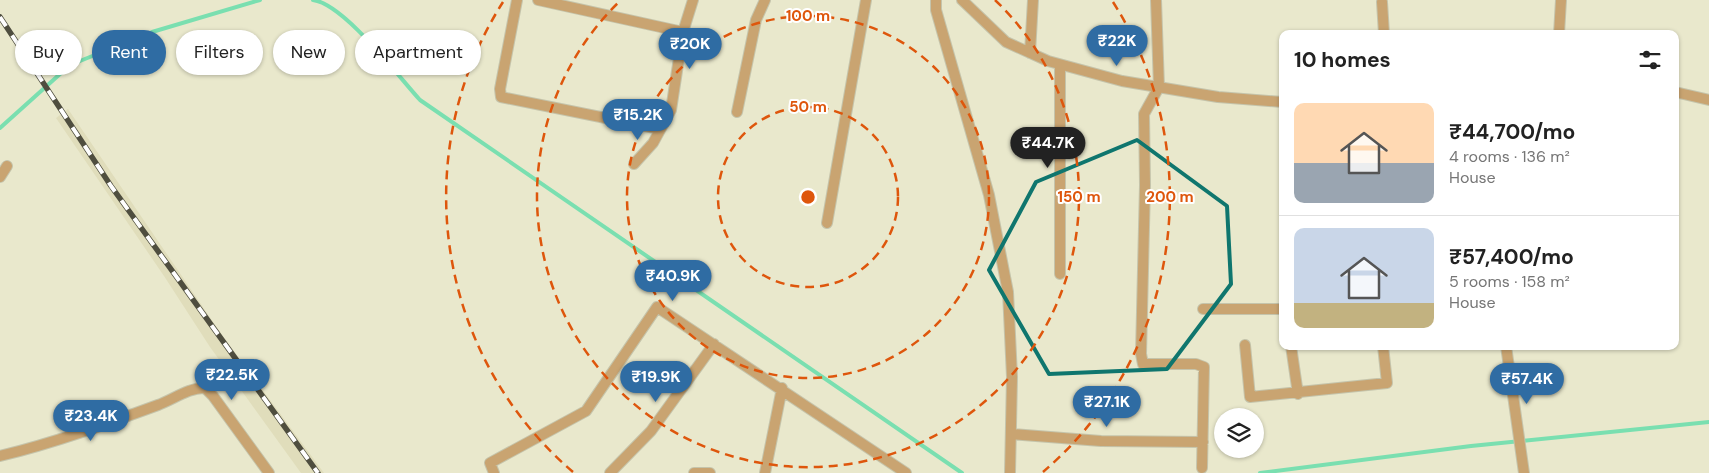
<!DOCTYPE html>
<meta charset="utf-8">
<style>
body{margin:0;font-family:"DM Sans",sans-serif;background:#f6f6f6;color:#222;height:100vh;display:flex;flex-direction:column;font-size:19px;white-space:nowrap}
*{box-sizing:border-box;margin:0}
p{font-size:16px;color:#767676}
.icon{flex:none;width:28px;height:28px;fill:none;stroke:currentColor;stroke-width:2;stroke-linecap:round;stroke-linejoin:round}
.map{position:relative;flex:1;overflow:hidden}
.sheet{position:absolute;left:1279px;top:30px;width:400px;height:320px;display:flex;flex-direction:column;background:#fff;border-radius:10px;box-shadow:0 1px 4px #0004}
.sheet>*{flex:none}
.hud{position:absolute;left:15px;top:30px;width:475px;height:45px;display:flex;gap:10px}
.tools{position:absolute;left:1214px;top:408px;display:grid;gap:10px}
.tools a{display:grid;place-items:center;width:50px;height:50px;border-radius:50%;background:#fff;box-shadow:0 1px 4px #0004;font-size:25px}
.price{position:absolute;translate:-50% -42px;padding:0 11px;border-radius:18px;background:#2f6ca3;color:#fff;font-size:16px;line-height:32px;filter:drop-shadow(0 1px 2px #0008)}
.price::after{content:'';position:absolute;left:50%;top:30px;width:15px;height:11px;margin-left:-8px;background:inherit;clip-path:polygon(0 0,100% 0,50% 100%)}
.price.active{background:#222;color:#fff}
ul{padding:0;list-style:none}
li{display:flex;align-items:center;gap:15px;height:125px;padding:0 15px}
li+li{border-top:1px solid #e0e0e0}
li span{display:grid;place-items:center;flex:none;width:140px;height:100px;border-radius:10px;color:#555}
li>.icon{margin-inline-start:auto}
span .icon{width:60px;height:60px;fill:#fffc;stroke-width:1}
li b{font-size:21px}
h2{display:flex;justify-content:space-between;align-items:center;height:60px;padding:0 15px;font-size:21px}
.pill{padding:0 18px;border-radius:22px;background:#fff;box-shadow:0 1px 4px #0004;font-size:18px;line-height:45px}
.pill.active{background:#2f6ca3;color:#fff}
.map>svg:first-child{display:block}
.built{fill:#e0ddbb}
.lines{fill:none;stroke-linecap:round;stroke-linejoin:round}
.stream{stroke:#7adfb0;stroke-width:4}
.street-casing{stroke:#c5c4ab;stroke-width:12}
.street{stroke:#c9a471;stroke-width:10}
.rail-casing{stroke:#4f4e3f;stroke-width:5.5}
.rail{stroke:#fff;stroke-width:4;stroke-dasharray:11;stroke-linecap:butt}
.marked{fill:none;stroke:#0f766e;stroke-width:4;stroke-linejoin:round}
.ring{fill:none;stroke:#de560c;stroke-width:2.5;stroke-dasharray:9 6}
.centre{fill:#de560c;stroke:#fff;stroke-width:2.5}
.ring-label{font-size:15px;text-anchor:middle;font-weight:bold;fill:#de560c;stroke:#fff;stroke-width:4;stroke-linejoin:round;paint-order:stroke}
</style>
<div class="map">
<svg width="1709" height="473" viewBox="0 0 1709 473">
<rect width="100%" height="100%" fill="#e9e8cc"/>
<!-- built -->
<path class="built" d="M68,109L222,335L324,473H301L210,347L164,276L56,118Z"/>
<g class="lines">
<!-- stream -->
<path class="stream" d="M313,0C344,4 398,76 420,100L962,473
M0,128L70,65L152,32L260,0
M1260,473L1471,446L1709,422"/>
<defs>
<path id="street" d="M517,0L500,89L501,97L660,129
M538,0L683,32
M936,0V10L989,195L1008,292L1012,377L1010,473
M962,0L1006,42L1048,61L1122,81L1218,97L1282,102
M1156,0L1159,87L1144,114L1145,185L1141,354L1143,364H1196L1204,367L1202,468
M1382,2L1384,34
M1559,34L1561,0
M1030,53L1033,0
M1675,92L1709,100
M737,112L756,20L765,0
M634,164L653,143L671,110L683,32L693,0
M0,177L7,166
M827,223L866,0
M1060,274V65
M1203,309H1282
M1245,345L1250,397L1387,383L1383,346
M1291,346L1298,394
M1506,346L1524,473
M1011,434L1101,441L1203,442
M0,456C54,443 106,424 158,405C172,400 190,387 205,388L213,396L269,473
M494,473L490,463L586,411L657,307L906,473
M610,473L651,431L714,344
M694,473H710
M765,473L782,388"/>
</defs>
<!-- street casing -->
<use href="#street" class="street-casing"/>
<!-- street -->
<use href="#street" class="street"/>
<defs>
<path id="rail" d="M0,17L111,186L318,473"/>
</defs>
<!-- rail casing -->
<use href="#rail" class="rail-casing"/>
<!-- rail -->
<use href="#rail" class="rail"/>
</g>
<!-- marked area -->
<path class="marked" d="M1137,140L1227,206L1231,284L1167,369L1049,374L989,270L1036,182Z"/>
<!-- distance rings -->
<g class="ring">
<circle cx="808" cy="197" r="90"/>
<circle cx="808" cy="197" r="181"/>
<path d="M995 0A271 271 0 1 1 621 0"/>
<path d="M573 472A362 362 0 0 1 503 2M1113 2A362 362 0 0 1 1043 472"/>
</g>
<circle cx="808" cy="197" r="8" class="centre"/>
<g class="ring-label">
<text x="808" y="21">100 m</text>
<text x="808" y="112">50 m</text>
<text x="1079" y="202">150 m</text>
<text x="1170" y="202">200 m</text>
</g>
</svg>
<div class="tools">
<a><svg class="icon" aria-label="layers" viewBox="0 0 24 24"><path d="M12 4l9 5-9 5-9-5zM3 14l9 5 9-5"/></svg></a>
</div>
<b class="price" style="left:1117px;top:67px">₹22K</b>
<b class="price" style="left:690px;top:70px">₹20K</b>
<b class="price" style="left:638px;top:141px">₹15.2K</b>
<b class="price active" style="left:1048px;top:169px">₹44.7K</b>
<b class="price" style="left:673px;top:302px">₹40.9K</b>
<b class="price" style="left:232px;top:401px">₹22.5K</b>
<b class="price" style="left:656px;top:403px">₹19.9K</b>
<b class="price" style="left:1527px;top:405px">₹57.4K</b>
<b class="price" style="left:1107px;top:428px">₹27.1K</b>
<b class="price" style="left:91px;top:442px">₹23.4K</b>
<div class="hud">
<a class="pill">Buy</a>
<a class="pill active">Rent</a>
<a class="pill">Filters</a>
<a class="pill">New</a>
<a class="pill">Apartment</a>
</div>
<section class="sheet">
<h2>10 homes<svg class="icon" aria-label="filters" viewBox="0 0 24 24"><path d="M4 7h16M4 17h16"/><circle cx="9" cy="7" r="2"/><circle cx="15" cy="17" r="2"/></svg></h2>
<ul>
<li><span style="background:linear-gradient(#ffd9b3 60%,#9aa5b1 0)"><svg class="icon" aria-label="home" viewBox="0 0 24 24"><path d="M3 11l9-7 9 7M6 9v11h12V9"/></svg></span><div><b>₹44,700/mo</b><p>4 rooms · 136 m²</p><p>House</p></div></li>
<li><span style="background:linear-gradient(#c9d6e8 75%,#c2b280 0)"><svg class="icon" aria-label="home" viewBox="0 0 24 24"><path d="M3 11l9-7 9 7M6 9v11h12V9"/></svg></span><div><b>₹57,400/mo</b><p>5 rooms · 158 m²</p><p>House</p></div></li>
</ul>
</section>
</div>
